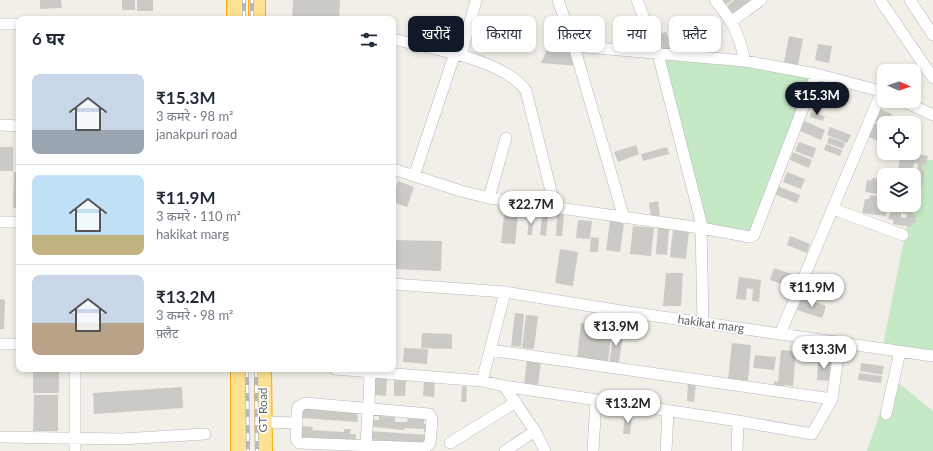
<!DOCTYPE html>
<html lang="hi">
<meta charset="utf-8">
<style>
body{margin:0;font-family:Lato,"Noto Sans Devanagari",sans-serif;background:#f6f6f7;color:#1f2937;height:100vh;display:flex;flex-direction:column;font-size:15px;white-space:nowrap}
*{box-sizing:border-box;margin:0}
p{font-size:13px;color:#747a83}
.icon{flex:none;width:22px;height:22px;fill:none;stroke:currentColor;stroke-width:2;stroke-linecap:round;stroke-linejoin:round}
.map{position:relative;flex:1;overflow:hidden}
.drawer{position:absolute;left:16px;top:16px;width:380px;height:356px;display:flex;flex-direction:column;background:#fff;border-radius:8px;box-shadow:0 2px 6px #0003}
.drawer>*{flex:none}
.guide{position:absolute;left:408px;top:16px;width:380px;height:36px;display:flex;gap:8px}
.needle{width:26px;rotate:92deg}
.buttons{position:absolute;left:877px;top:64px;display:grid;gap:8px}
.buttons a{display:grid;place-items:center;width:44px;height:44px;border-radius:8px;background:#fff;box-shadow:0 2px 6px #0003;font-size:20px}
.price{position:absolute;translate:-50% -34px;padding:0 9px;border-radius:14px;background:#fff;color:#222;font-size:13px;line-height:26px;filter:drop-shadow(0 1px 2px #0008)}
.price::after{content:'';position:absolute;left:50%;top:24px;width:12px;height:9px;margin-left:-6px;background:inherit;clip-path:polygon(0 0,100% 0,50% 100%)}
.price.on{background:#111827;color:#fff}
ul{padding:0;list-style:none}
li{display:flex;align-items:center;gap:12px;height:100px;padding:0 16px}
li+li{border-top:1px solid #e0e1e3}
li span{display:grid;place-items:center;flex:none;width:112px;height:80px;border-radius:8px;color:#555}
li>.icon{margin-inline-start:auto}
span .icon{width:48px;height:48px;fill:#fffc;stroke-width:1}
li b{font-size:17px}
h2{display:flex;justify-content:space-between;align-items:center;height:48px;padding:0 16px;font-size:17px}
.chip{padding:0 14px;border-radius:8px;background:#fff;box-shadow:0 2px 6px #0003;font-size:14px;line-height:36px}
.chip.on{background:#111827;color:#fff}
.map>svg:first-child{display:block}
.green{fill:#c5e8c5}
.building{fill:#cccac5;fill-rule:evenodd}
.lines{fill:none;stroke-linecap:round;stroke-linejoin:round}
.minor-casing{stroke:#b5b8bc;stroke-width:12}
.highway-casing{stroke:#f9ab00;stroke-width:18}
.minor{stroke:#fff;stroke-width:11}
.highway{stroke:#fde293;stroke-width:16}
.rail-casing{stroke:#b6b7b8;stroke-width:4}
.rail{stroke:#fff;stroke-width:2.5;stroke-dasharray:8;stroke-linecap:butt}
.labels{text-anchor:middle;stroke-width:3.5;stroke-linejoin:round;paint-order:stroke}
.street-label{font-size:12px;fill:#5f6368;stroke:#fff}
</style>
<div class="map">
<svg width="933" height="451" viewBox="0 0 933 451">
<rect width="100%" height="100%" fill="#f1efe8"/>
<!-- green -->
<path class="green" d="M658,54L816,74L754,235L701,222Z
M933,160V350L883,345L911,205H914V191L920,161Z
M890,376L933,411V451H867L879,416Z"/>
<!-- building -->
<path class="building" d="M40,0H61L62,8L40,9Z
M122,0H135V10H122Z
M137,0H153V11H137Z
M293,0H340L339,19H292Z
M718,0H732L723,7Z
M734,0H749L751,2L732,17L725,8Z
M190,17H217V19H190Z
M666,32L673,50L664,52L657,35Z
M554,34H569L579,66L541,63Z
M789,36L803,39L797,70L783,68Z
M818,44L832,46L829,63L815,60Z
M822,88L839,92L836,107L818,102Z
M876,108L892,114L889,123H884V126L871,120Z
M811,112L825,116L823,121L810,117Z
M804,121L825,130L821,140L800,131Z
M871,122L884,127V136L881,142L866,136Z
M830,127L851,135L847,143L827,135Z
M829,137L845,143L843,149L827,143Z
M799,142L816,148L813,158L795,151Z
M826,144L842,150L840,156L824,150Z
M636,145L639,154L618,162L614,152Z
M0,147H13V171H0Z
M667,147L669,154L643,161L641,154Z
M793,152L812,160L809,168L790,160Z
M901,153H913L912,157L917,158L918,154L928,156L926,165L923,164L922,170L925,171L922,187L918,186L917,192H921L918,208H915L913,215H916L915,223H912L911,227L893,224V220L888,219L893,205H906V208L909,209L910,205H914L915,173H913V175H897ZM914,163L918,164L917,171L913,170ZM901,213L907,214L906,218H901Z
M14,172L19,173V208H13Z
M787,172L805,179L801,189L783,182Z
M872,178L884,180V195L865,192L867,180L871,181Z
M398,181L414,187L407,207L393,202V195Z
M777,186L800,195L797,203L774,194Z
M870,195L882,197L881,201L884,202V205H888L886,216L862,213L865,199H869Z
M658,201L660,216L651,217L649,203Z
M530,214L534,215L532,235H527Z
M504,215L518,216L515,244L501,243Z
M557,215H564L562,236H556Z
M542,216H548L546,236L540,235Z
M578,220L592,221L590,239L576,238Z
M610,221L624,223L620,252L606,250Z
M633,226L654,228L651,256L630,254Z
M658,226L669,227L667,255L656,254Z
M673,230L689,231L686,259L670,257Z
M790,236L810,244L807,253L787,245Z
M591,237L599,238L598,252H590Z
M393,240L442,241L441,271L393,269Z
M560,249L578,252L573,286L555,283Z
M774,268L798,276L794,288L770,280Z
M666,273H683L681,306H663Z
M739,277L761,280L759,302L752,301L753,289L747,288L746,300L736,299Z
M802,297L826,306L822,318L797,310Z
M0,299L5,300L4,329H0Z
M515,313L524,314L521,347L511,346Z
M526,315L538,316L534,349L522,348Z
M581,323L612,328L608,362L577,359Z
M614,328L624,329L618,367L609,366Z
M422,333L452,334V349L421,348Z
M732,343L751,345L748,381L728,379Z
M404,348L428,349L427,364L403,362Z
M781,350L796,351L793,386L784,385L783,390L774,389V381L778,382Z
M755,355L776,357L774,370L753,368Z
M527,358L541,360L538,386L524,385Z
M818,359L832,360L831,381L817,380Z
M861,363L884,366L882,375L860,371Z
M33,369H59V393H33Z
M129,369H139V370L129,371Z
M859,373L882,376L881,383L858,380Z
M375,378H387L386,396L374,395Z
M394,380L406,381L405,396H394Z
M424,380L435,381L434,397L423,396Z
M688,383L696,384L694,402L687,401Z
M462,386L467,387L466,402H461Z
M182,387L183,408L94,414L93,393Z
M34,395H58V431H33Z
M302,406L357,410L358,422L301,418Z
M625,414H632L630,434H623Z
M379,416L395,417V422H407L408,418L424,419V424H430L429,432H424V429L405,428L404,430L373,427V420H379Z
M302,426L313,427L312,430L344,432V429H351L350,434H356L355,445L301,441Z
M370,431L428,435V444L406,445V442L394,441V445L378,444V440L370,439Z"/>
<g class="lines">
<defs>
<path id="minor" d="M558,0L574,46L624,218
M637,0L658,54L701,222L703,323
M715,0C734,23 738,32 745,61
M880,0L933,78
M910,0L933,35
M732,21L761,0
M0,24H19
M393,39C429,48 504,59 526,91L555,207
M574,46L745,61L816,74L884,92
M461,55L476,0
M903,101L933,115
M0,125L19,126
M393,169L461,191L489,198L701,228L750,237L754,235L816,74
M414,176L455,53
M489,198L506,138
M833,209L903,235
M0,222H19
M393,284L505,292L621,311L933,356
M780,334L882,91
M0,344H19
M490,350L832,399
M75,369V451
M335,369L482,381L504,386L738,421L812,434L832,399L840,343
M482,381L505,292
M504,386L535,431L545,451
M305,403L429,414L432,419L430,443L425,448L299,443L296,439L297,411L298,407Z
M369,404L370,372
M886,414L900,352
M263,422L296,423
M0,437L121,439L205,434
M450,443L516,402
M366,446L368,409
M505,451L535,431
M593,451L596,400
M666,451L668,411
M737,451L738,421"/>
<path id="highway" d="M235,0V19
M257,19V0
M263,369L264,451
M239,451V369"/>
</defs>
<!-- minor casing -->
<use href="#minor" class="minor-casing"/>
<!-- highway casing -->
<use href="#highway" class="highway-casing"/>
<!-- minor -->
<use href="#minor" class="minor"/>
<!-- highway -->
<use href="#highway" class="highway"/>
<defs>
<path id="rail" d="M244,19V0
M252,19V0
M247,369L248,451
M256,369L257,451"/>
</defs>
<!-- rail casing -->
<use href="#rail" class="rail-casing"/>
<!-- rail -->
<use href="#rail" class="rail"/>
</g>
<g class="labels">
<!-- street labels -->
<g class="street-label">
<text transform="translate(711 324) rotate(8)" y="4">hakikat marg</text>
<text transform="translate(263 410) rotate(-90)" y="4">GT Road</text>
</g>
</g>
</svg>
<div class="buttons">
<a><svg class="needle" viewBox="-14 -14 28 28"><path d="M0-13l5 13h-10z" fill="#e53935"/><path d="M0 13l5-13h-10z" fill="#747a83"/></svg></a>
<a><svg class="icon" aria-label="locate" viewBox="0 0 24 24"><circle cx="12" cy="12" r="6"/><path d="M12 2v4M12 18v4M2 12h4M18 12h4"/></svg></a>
<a><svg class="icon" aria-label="layers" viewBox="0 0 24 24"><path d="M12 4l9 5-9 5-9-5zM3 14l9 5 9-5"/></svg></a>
</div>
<b class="price on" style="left:817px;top:116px">₹15.3M</b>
<b class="price" style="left:531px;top:225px">₹22.7M</b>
<b class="price" style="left:812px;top:308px">₹11.9M</b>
<b class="price" style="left:616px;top:347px">₹13.9M</b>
<b class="price" style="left:824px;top:370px">₹13.3M</b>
<b class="price" style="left:628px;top:424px">₹13.2M</b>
<div class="guide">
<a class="chip on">खरीदें</a>
<a class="chip">किराया</a>
<a class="chip">फ़िल्टर</a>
<a class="chip">नया</a>
<a class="chip">फ़्लैट</a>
</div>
<section class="drawer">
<h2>6 घर<svg class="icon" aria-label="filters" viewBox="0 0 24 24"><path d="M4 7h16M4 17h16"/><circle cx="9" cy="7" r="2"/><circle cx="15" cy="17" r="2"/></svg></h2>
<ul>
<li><span style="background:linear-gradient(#c9d6e8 70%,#9aa5b1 0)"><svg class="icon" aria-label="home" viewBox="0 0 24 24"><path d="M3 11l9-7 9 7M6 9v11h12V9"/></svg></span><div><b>₹15.3M</b><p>3 कमरे · 98 m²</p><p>janakpuri road</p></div></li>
<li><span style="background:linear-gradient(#bfe0f5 75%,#c2b280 0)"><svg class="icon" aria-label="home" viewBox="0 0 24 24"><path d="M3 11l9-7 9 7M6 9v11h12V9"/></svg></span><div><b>₹11.9M</b><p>3 कमरे · 110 m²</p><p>hakikat marg</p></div></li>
<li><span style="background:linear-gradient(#c9d6e8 60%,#b9a48a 0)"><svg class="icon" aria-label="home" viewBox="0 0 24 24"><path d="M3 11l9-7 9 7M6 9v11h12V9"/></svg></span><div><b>₹13.2M</b><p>3 कमरे · 98 m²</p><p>फ़्लैट</p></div></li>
</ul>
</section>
</div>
